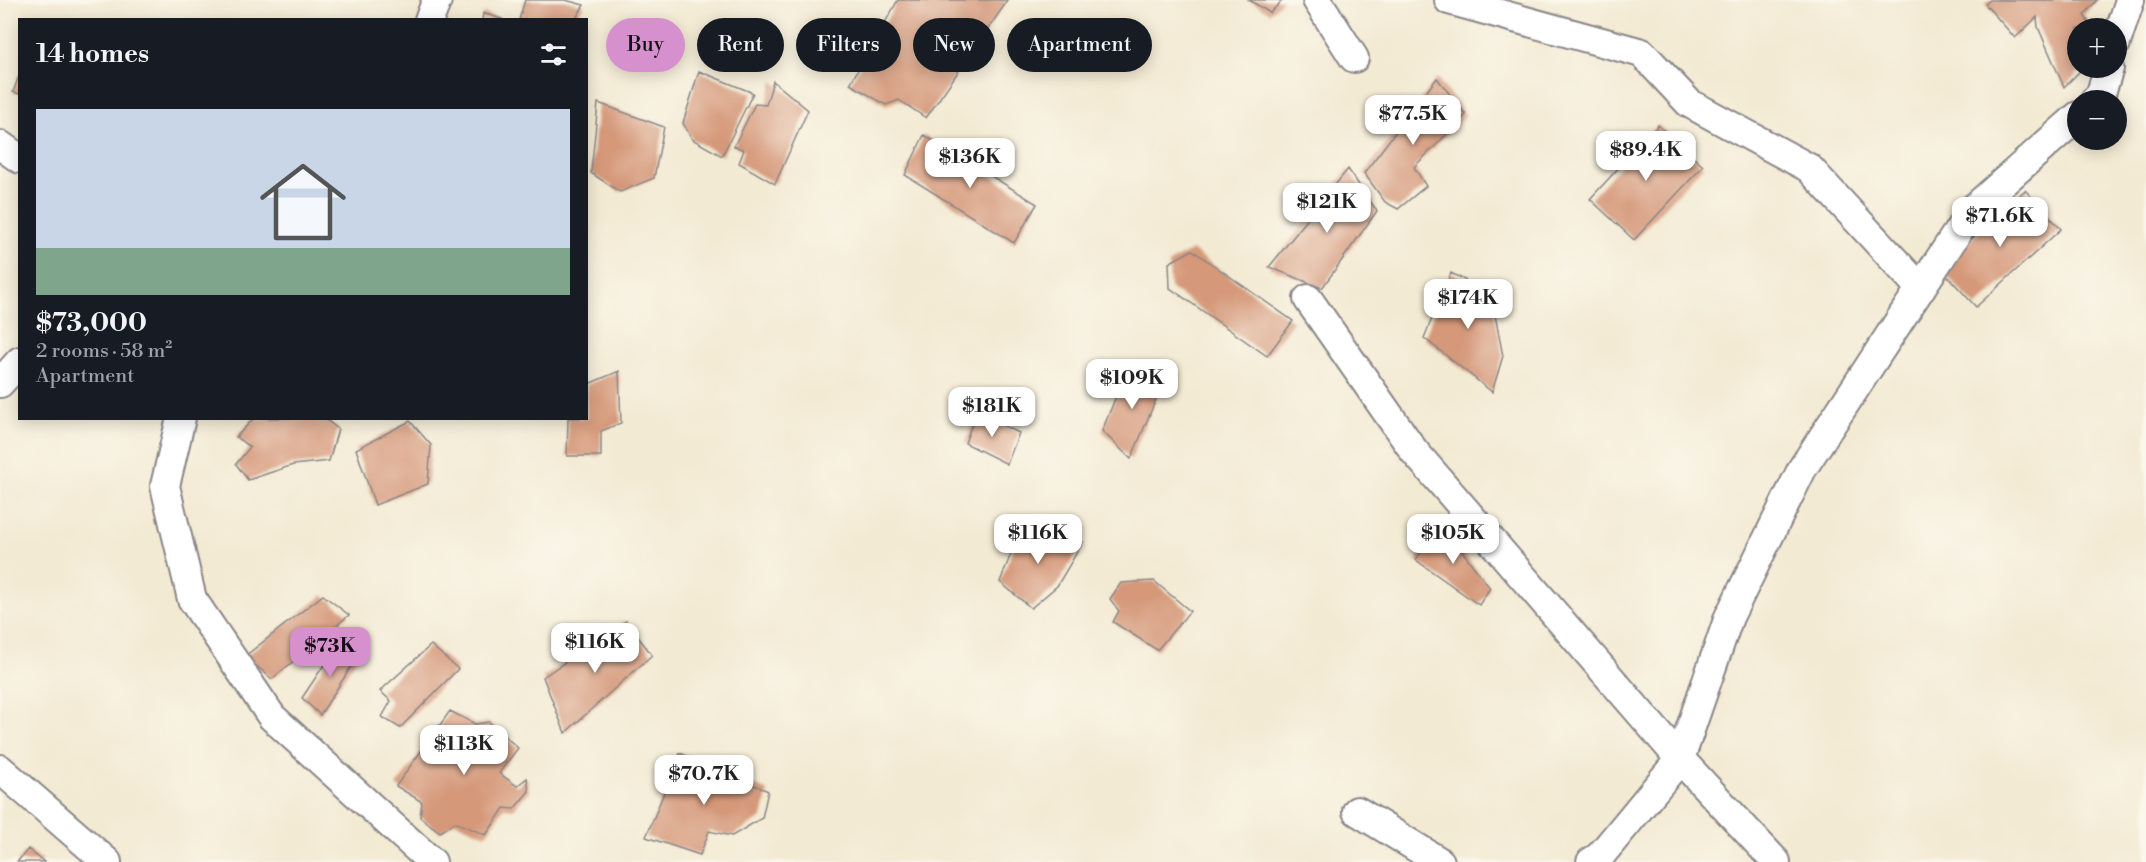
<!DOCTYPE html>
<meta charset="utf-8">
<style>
body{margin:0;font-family:"Libre Bodoni",serif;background:#20242c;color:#f1f3f6;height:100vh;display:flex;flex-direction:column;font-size:22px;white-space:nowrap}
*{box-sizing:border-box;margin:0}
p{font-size:20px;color:#9ea1a6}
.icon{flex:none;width:33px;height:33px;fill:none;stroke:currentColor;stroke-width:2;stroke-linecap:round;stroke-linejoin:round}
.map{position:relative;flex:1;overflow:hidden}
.side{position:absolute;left:18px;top:18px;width:570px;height:402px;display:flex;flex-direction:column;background:#171b24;border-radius:0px;box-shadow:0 3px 15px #0003}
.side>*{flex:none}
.banner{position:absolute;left:606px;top:18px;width:570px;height:54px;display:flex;gap:12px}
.buttons{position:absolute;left:2067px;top:18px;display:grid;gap:12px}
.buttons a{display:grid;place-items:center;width:60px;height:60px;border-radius:50%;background:#171b24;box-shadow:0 3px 15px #0003;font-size:30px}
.price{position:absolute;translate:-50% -51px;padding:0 14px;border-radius:12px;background:#fff;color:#222;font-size:20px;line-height:39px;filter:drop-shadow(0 2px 3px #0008)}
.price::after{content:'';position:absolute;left:50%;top:36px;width:18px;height:14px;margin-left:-9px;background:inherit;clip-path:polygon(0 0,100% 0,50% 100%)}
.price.on{background:#d690ce;color:#111}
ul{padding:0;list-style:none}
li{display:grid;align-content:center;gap:12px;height:318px;padding:0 18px}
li+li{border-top:2px solid #363941}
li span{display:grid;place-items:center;height:186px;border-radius:0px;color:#555}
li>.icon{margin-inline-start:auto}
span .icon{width:108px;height:108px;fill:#fffc;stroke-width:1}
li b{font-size:26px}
h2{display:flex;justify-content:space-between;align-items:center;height:72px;padding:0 18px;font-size:26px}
.pill{padding:0 21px;border-radius:27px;background:#171b24;box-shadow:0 3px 15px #0003;font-size:21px;line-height:54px}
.pill.on{background:#d690ce;color:#111}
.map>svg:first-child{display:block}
.building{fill:#d59879}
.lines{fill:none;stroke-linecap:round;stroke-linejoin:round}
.minor-casing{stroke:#8a8687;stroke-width:32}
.minor{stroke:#fff;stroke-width:28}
</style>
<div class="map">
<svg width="2146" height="862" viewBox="0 0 2146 862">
<rect width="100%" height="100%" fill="#fbf7ec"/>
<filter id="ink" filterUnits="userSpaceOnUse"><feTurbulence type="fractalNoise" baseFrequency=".0167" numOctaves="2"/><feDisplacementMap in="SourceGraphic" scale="12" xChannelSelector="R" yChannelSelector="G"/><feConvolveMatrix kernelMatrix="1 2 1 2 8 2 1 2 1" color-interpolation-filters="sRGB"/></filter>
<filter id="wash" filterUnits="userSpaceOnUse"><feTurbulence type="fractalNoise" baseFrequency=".008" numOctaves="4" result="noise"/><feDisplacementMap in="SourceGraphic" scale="24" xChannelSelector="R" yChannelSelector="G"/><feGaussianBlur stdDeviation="1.35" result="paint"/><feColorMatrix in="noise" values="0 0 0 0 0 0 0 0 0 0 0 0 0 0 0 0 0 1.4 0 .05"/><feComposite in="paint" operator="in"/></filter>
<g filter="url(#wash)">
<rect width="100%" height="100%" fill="#f3ead3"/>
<g id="blocks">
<!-- building -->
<path class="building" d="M525,0H565L584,5L575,20H519Z
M898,0H1008L926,118L899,100L886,105L850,84Z
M1249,0H1283L1270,13Z
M1990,0H2097L2084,15L2092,28H2078V68H2083L2064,87L2038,27L2037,17L2015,38L1985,4Z
M483,13L502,19V20H482Z
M699,71L753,93L722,156L692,139L683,123Z
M19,76H20V94L13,92Z
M1437,78L1466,115L1414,167L1426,186L1398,209L1385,202L1364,173Z
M773,81L808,110L775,184L739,163L744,150L734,146L755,104L766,105Z
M598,103L664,127L654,178L620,192L591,173Z
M1658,125L1703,166L1634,240L1590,199Z
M924,135L1037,204L1014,243L905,175Z
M1348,169L1377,211L1322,288L1269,267Z
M2025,190L2061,229L1976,307L1940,268Z
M1192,250L1293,321L1267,356L1170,288L1169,263Z
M1451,273L1491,294L1503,356L1492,392L1424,338Z
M1127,369L1164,380L1131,459L1102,431Z
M619,371L621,423L601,431V456H567L568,418H586V385Z
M976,413L1019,433L1007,464L965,443Z
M254,418H324L338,429L329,461L293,465L248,480L236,464L250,447L236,437Z
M410,421L431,445L428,484L375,505L356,449Z
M1440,522L1490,588L1479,605L1416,560Z
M1021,528L1083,542L1057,586L1031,608L1000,582Z
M1154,581L1190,611L1157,650L1113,622L1119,611L1110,599L1121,583Z
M323,595L349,615L272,679L245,656Z
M626,621L652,655L565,733L543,677Z
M338,644L360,653L320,715L302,698Z
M431,645L458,669L400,728L382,717L391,701L380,691Z
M450,711L475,724L489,722L518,748L499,773L517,786L527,778L529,791L514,809L504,808L486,835L455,822L440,832L420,817L422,802L396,786Z
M680,753L768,791L762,818L732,836L709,831L700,855L646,837Z
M28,849L44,862H17Z"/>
</g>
</g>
<g filter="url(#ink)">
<use href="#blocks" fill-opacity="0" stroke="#8a8687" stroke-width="1.5"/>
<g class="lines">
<defs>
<path id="minor" d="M1317,0L1354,58
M1449,0L1642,53L1689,103L1809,168L1921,289
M429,20L437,0
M2116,43L2130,0
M2095,100L2100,96L2109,68
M0,145L20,159
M1308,299L1414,451L1680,759L1776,862
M0,383L20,361
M181,418L165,486L192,599L272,717L432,862
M0,769L107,862
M1357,811L1440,862
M1591,862L1600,856L1680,759L1729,617L1802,469L1972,210L2078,116"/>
</defs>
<!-- minor casing -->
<use href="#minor" class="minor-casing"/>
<!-- minor -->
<use href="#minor" class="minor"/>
</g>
</g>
</svg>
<div class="buttons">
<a>+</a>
<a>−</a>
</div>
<b class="price" style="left:1413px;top:146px">$77.5K</b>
<b class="price" style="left:1646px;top:182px">$89.4K</b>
<b class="price" style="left:970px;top:189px">$136K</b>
<b class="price" style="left:1327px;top:234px">$121K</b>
<b class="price" style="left:2000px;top:248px">$71.6K</b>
<b class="price" style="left:1468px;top:330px">$174K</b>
<b class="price" style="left:1132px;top:410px">$109K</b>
<b class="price" style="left:992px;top:438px">$181K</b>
<b class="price" style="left:1038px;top:565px">$116K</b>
<b class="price" style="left:1453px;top:565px">$105K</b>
<b class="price" style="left:595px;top:674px">$116K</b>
<b class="price on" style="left:330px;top:678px">$73K</b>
<b class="price" style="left:464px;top:776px">$113K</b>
<b class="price" style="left:704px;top:806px">$70.7K</b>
<div class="banner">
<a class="pill on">Buy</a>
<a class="pill">Rent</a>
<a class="pill">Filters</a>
<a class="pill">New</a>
<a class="pill">Apartment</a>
</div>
<section class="side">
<h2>14 homes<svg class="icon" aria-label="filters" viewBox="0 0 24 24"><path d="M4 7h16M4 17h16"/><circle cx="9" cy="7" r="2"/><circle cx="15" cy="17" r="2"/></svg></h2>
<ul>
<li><span style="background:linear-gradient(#c9d6e8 75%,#7fa58c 0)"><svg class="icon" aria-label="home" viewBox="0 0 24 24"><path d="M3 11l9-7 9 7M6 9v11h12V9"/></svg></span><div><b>$73,000</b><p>2 rooms · 58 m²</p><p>Apartment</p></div></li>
</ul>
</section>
</div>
